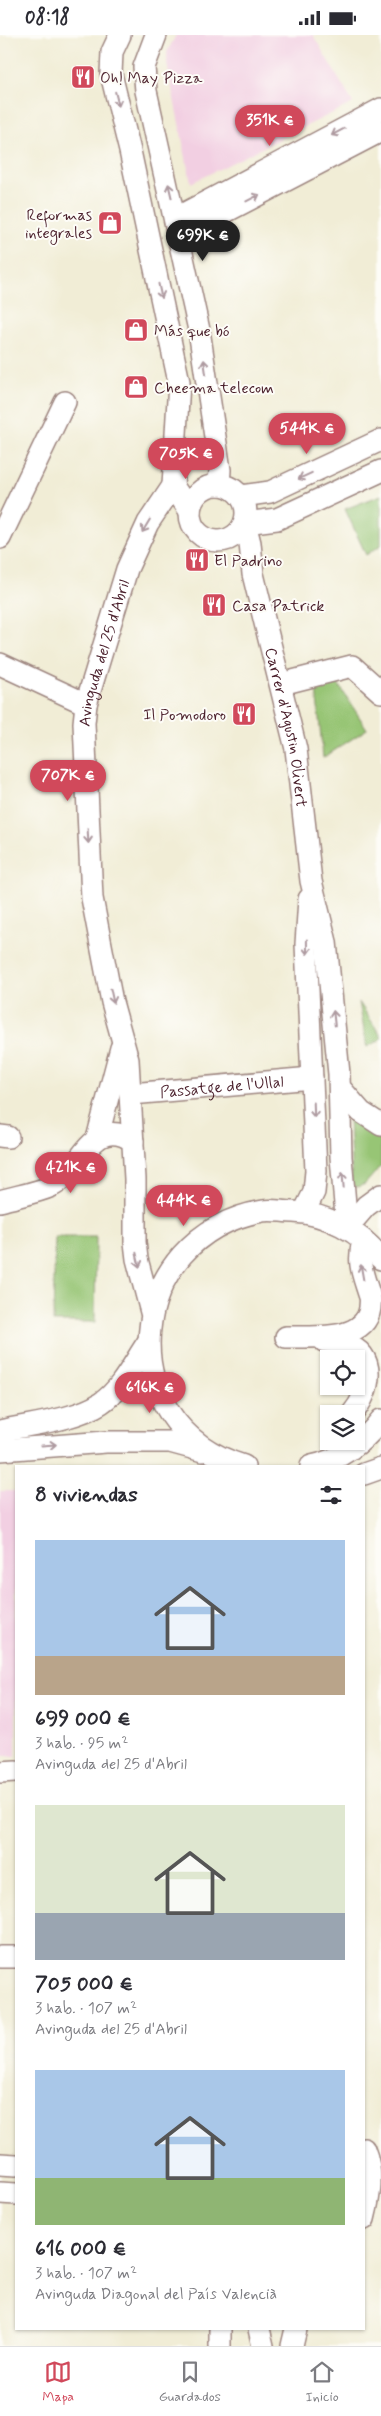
<!DOCTYPE html>
<html lang="es">
<meta charset="utf-8">
<style>
body{margin:0;font-family:Mynerve,sans-serif;background:#f7f7f7;color:#2b2b33;height:100vh;display:flex;flex-direction:column;font-size:19px;white-space:nowrap}
*{box-sizing:border-box;margin:0}
p{font-size:16px;color:#7c7c81}
.icon{flex:none;width:28px;height:28px;fill:none;stroke:currentColor;stroke-width:2;stroke-linecap:round;stroke-linejoin:round}
.map{position:relative;flex:1;overflow:hidden}
.panel{position:absolute;left:15px;top:1430px;width:350px;height:865px;display:flex;flex-direction:column;background:#fff;border-radius:0px;box-shadow:0 1px 4px #0004}
.panel>*{flex:none}
.fabs{position:absolute;left:320px;top:1315px;display:grid;gap:10px}
.fabs a{display:grid;place-items:center;width:45px;height:45px;border-radius:0px;background:#fff;box-shadow:0 1px 4px #0004;font-size:25px}
.price{position:absolute;translate:-50% -42px;padding:0 11px;border-radius:18px;background:#d1495b;color:#fff;font-size:16px;line-height:32px;filter:drop-shadow(0 1px 2px #0008)}
.price::after{content:'';position:absolute;left:50%;top:30px;width:15px;height:11px;margin-left:-8px;background:inherit;clip-path:polygon(0 0,100% 0,50% 100%)}
.price.current{background:#222;color:#fff}
ul{padding:0;list-style:none}
li{display:grid;align-content:center;gap:10px;height:265px;padding:0 20px}
li span{display:grid;place-items:center;height:155px;border-radius:0px;color:#555}
li>.icon{margin-inline-start:auto}
span .icon{width:90px;height:90px;fill:#fffc;stroke-width:1}
li b{font-size:21px}
h2{display:flex;justify-content:space-between;align-items:center;height:60px;padding:0 20px;font-size:21px}
.status{display:flex;justify-content:space-between;align-items:center;height:35px;padding:0 25px;background:#fff;direction:ltr}
.status svg{height:14px;fill:currentColor}
.tab-bar{display:flex;justify-content:space-around;align-items:center;height:70px;border-top:1px solid #e1e1e2;background:#fff;font-size:14px;color:#7c7c81}
.tab-bar a{display:grid;justify-items:center;gap:2px}
.tab-bar .current{color:#d1495b}
.map>svg:first-child{display:block}
.built{fill:#f2cfe2}
.green{fill:#97c574;stroke:#707250}
.lines{fill:none;stroke-linecap:round;stroke-linejoin:round}
.minor-casing{stroke:#9e8680;stroke-width:24}
.minor{stroke:#fff;stroke-width:21}
.oneway{stroke:#ae9aa0}
.labels{text-anchor:middle;stroke-width:4;stroke-linejoin:round;paint-order:stroke}
.poi-label{font-size:16px;fill:#4a1f2b;stroke:#fdfcf7;text-anchor:start}
.street-label{font-size:16px;fill:#4a1f2b;stroke:#fdfcf7}
</style>
<div class="status"><b>08:18</b><svg viewBox="0 0 49 12"><path d="M0 12V9h3v3zM5 12V6h3v6zM10 12V3h3v9zM15 12V0h3v12zM26 1h20v11H26zM47 4h2v5h-2z"/></svg></div>
<div class="map">
<svg width="381" height="2311" viewBox="0 0 381 2311">
<rect width="100%" height="100%" fill="#fdfcf7"/>
<filter id="ink" filterUnits="userSpaceOnUse"><feTurbulence type="fractalNoise" baseFrequency=".02" numOctaves="2"/><feDisplacementMap in="SourceGraphic" scale="10" xChannelSelector="R" yChannelSelector="G"/><feConvolveMatrix kernelMatrix="1 2 1 2 8 2 1 2 1" color-interpolation-filters="sRGB"/></filter>
<filter id="wash" filterUnits="userSpaceOnUse"><feTurbulence type="fractalNoise" baseFrequency=".0096" numOctaves="4" result="noise"/><feDisplacementMap in="SourceGraphic" scale="20" xChannelSelector="R" yChannelSelector="G"/><feGaussianBlur stdDeviation="1.12" result="paint"/><feColorMatrix in="noise" values="0 0 0 0 0 0 0 0 0 0 0 0 0 0 0 0 0 1.4 0 .05"/><feComposite in="paint" operator="in"/></filter>
<g filter="url(#wash)">
<rect width="100%" height="100%" fill="#f1edd6"/>
<!-- built -->
<path class="built" d="M176,0H313L353,68L191,148L167,29V17Z
M0,1456H16V1721H0Z"/>
<!-- green -->
<path class="green" d="M381,460V510L366,520L345,474Z
M335,644L367,694L323,723L316,653Z
M359,967L381,1001V1004L367,1012Z
M349,1083L381,1106V1131L365,1149L358,1152L352,1151Z
M55,1202H96L95,1287H53Z"/>
</g>
<g filter="url(#ink)">
<g class="lines">
<defs>
<g id="minor">
<path d="M120,0L112,17L111,39L130,116L179,347L173,451L190,476"/>
<path d="M156,0L144,32L146,56L199,295L220,435L219,450"/>
<path d="M176,183L381,74"/>
<path d="M179,201L381,96"/>
<circle cx="218" cy="478" r="28"/>
<path d="M241,461L270,457L381,405"/>
<path id="s1" d="M245,488L250,508L253,539L296,714L311,846L326,907L339,1039L341,1122L347,1193"/>
<path d="M245,488L277,484L381,436"/>
<path d="M0,503L65,367"/>
<path d="M0,629L86,669"/>
<path d="M281,649L352,631L381,657"/>
<path d="M340,1053L361,1077L381,1090"/>
<path id="s2" d="M131,1059L312,1043"/>
<path d="M0,1101L8,1102"/>
<path d="M97,1104L121,1013"/>
<path d="M0,1166C17,1161 36,1158 52,1151C81,1137 92,1078 133,1106"/>
<path d="M304,1177L314,1157L316,1136L306,909L309,864"/>
<path d="M347,1193L366,1171L381,1160"/>
<path id="s3" d="M151,1277L137,1224L135,1207V1144L128,1025L112,967L92,863L84,688L86,669L127,534L148,488L173,451"/>
<path d="M286,1302C312,1301 365,1308 370,1273C370,1269 371,1266 370,1262C363,1239 357,1230 363,1205"/>
<path d="M324,1306C330,1307 337,1306 343,1308C379,1318 371,1357 352,1379"/>
<path d="M0,1396C31,1389 75,1385 101,1368C122,1354 134,1327 148,1307"/>
<path d="M0,1415L106,1407H170L203,1416"/>
<path d="M244,1431C106,1390 124,1200 263,1176C272,1174 283,1177 293,1177C325,1178 362,1197 381,1224"/>
<path d="M311,1431C339,1426 364,1407 381,1385"/>
<path d="M364,1439L381,1433"/>
<path d="M0,1737L16,1736"/>
<path d="M0,1922H16"/>
<path d="M364,2114C374,2138 370,2160 364,2184"/>
<path d="M0,2129L16,2130"/>
<path d="M0,2158L16,2159"/>
<path d="M259,2294L263,2311"/>
<path d="M220,2311V2294"/>
<path d="M292,2311L296,2294"/>
</g>
</defs>
<!-- minor casing -->
<use href="#minor" class="minor-casing"/>
<!-- minor -->
<use href="#minor" class="minor"/>
</g>
<!-- one-way arrows -->
<defs><path id="oneway-shaft" d="M-6 0H5M1.5-3L5.5 0L1.5 3" fill="none" stroke-width="1.6" stroke-linecap="round" stroke-linejoin="round" transform="scale(1.25)"/></defs>
<g class="oneway">
<use href="#oneway-shaft" transform="translate(117 64) rotate(76)"/>
<use href="#oneway-shaft" transform="translate(338 97) rotate(152)"/>
<use href="#oneway-shaft" transform="translate(170 156) rotate(-103)"/>
<use href="#oneway-shaft" transform="translate(253 163) rotate(-27)"/>
<use href="#oneway-shaft" transform="translate(160 256) rotate(78)"/>
<use href="#oneway-shaft" transform="translate(205 332) rotate(-98)"/>
<use href="#oneway-shaft" transform="translate(305 441) rotate(155)"/>
<use href="#oneway-shaft" transform="translate(146 491) rotate(121)"/>
<use href="#oneway-shaft" transform="translate(88 801) rotate(87)"/>
<use href="#oneway-shaft" transform="translate(307 912) rotate(89)"/>
<use href="#oneway-shaft" transform="translate(112 961) rotate(78)"/>
<use href="#oneway-shaft" transform="translate(334 983) rotate(-96)"/>
<use href="#oneway-shaft" transform="translate(314 1075) rotate(88)"/>
<use href="#oneway-shaft" transform="translate(343 1145) rotate(-95)"/>
<use href="#oneway-shaft" transform="translate(138 1225) rotate(77)"/>
<use href="#oneway-shaft" transform="translate(362 1237) rotate(-100)"/>
<use href="#oneway-shaft" transform="translate(49 1410) rotate(-4)"/>
</g>
</g>
<!-- icons -->
<defs>
<symbol id="restaurant-square" viewBox="-11 -11 22 22"><rect x="-9" y="-9" width="18" height="18" rx="4" fill="#d1495b" stroke="#fdfcf7"/><path d="M-5-6h1v4h1v-4h1v4h1v-4h1v5L-1.5 .5V6h-2V.5L-5-1ZM5-6V6H3V1.5H1.5Q1.5-4 5-6Z" fill="#fff"/></symbol>
<symbol id="shop-square" viewBox="-11 -11 22 22"><rect x="-9" y="-9" width="18" height="18" rx="4" fill="#d1495b" stroke="#fdfcf7"/><path d="M-5-2.5h2.3a2.7 3.5 0 0 1 5.4 0H5L5.5 6h-11ZM-1.5-2.5h3a1.5 2.3 0 0 0-3 0Z" fill="#fff"/></symbol>
</defs>
<g fill-rule="evenodd">
<use href="#restaurant-square" x="69" y="28" width="28" height="28"/>
<use href="#shop-square" x="96" y="174" width="28" height="28"/>
<use href="#shop-square" x="122" y="281" width="28" height="28"/>
<use href="#shop-square" x="122" y="338" width="28" height="28"/>
<use href="#restaurant-square" x="183" y="511" width="28" height="28"/>
<use href="#restaurant-square" x="200" y="556" width="28" height="28"/>
<use href="#restaurant-square" x="230" y="665" width="28" height="28"/>
</g>
<g class="labels">
<!-- poi labels -->
<g class="poi-label">
<text x="100" y="48">Oh! May Pizza</text>
<text x="92" y="185" text-anchor="end">Reformas<tspan x="92" dy="18">integrales</tspan></text>
<text x="154" y="301">Más que bó</text>
<text x="154" y="358">Cheema telecom</text>
<text x="214" y="531">El Padrino</text>
<text x="232" y="576">Casa Patrick</text>
<text x="226" y="685" text-anchor="end">Il Pomodoro</text>
</g>
<!-- street labels -->
<g class="street-label">
<text dy="6" stroke="none"><textPath href="#s3" startOffset="668">Avinguda del 25 d'Abril</textPath></text>
<text dy="6" stroke="none"><textPath href="#s1" startOffset="209">Carrer d'Agustin Olivert</textPath></text>
<text dy="6" stroke="none"><textPath href="#s2" startOffset="91">Passatge de l'Ullal</textPath></text>
</g>
</g>
</svg>
<div class="fabs">
<a><svg class="icon" aria-label="locate" viewBox="0 0 24 24"><circle cx="12" cy="12" r="6"/><path d="M12 2v4M12 18v4M2 12h4M18 12h4"/></svg></a>
<a><svg class="icon" aria-label="layers" viewBox="0 0 24 24"><path d="M12 4l9 5-9 5-9-5zM3 14l9 5 9-5"/></svg></a>
</div>
<b class="price" style="left:270px;top:112px">351K €</b>
<b class="price current" style="left:203px;top:227px">699K €</b>
<b class="price" style="left:307px;top:420px">544K €</b>
<b class="price" style="left:186px;top:445px">705K €</b>
<b class="price" style="left:68px;top:767px">707K €</b>
<b class="price" style="left:71px;top:1159px">421K €</b>
<b class="price" style="left:184px;top:1192px">444K €</b>
<b class="price" style="left:150px;top:1379px">616K €</b>
<section class="panel">
<h2>8 viviendas<svg class="icon" aria-label="filters" viewBox="0 0 24 24"><path d="M4 7h16M4 17h16"/><circle cx="9" cy="7" r="2"/><circle cx="15" cy="17" r="2"/></svg></h2>
<ul>
<li><span style="background:linear-gradient(#a9c7e8 75%,#b9a48a 0)"><svg class="icon" aria-label="home" viewBox="0 0 24 24"><path d="M3 11l9-7 9 7M6 9v11h12V9"/></svg></span><div><b>699 000 €</b><p>3 hab. · 95 m²</p><p>Avinguda del 25 d'Abril</p></div></li>
<li><span style="background:linear-gradient(#dfe7d0 70%,#9aa5b1 0)"><svg class="icon" aria-label="home" viewBox="0 0 24 24"><path d="M3 11l9-7 9 7M6 9v11h12V9"/></svg></span><div><b>705 000 €</b><p>3 hab. · 107 m²</p><p>Avinguda del 25 d'Abril</p></div></li>
<li><span style="background:linear-gradient(#a9c7e8 70%,#8fb573 0)"><svg class="icon" aria-label="home" viewBox="0 0 24 24"><path d="M3 11l9-7 9 7M6 9v11h12V9"/></svg></span><div><b>616 000 €</b><p>3 hab. · 107 m²</p><p>Avinguda Diagonal del País Valencià</p></div></li>
</ul>
</section>
</div>
<nav class="tab-bar">
<a class="current"><svg class="icon" aria-label="map" viewBox="0 0 24 24"><path d="M3 6l6-2 6 2 6-2v14l-6 2-6-2-6 2zM9 4v14M15 6v14"/></svg>Mapa</a>
<a><svg class="icon" aria-label="saved" viewBox="0 0 24 24"><path d="M7 4h10v16l-5-4-5 4z"/></svg>Guardados</a>
<a><svg class="icon" aria-label="home" viewBox="0 0 24 24"><path d="M3 11l9-7 9 7M6 9v11h12V9"/></svg>Inicio</a>
</nav>
